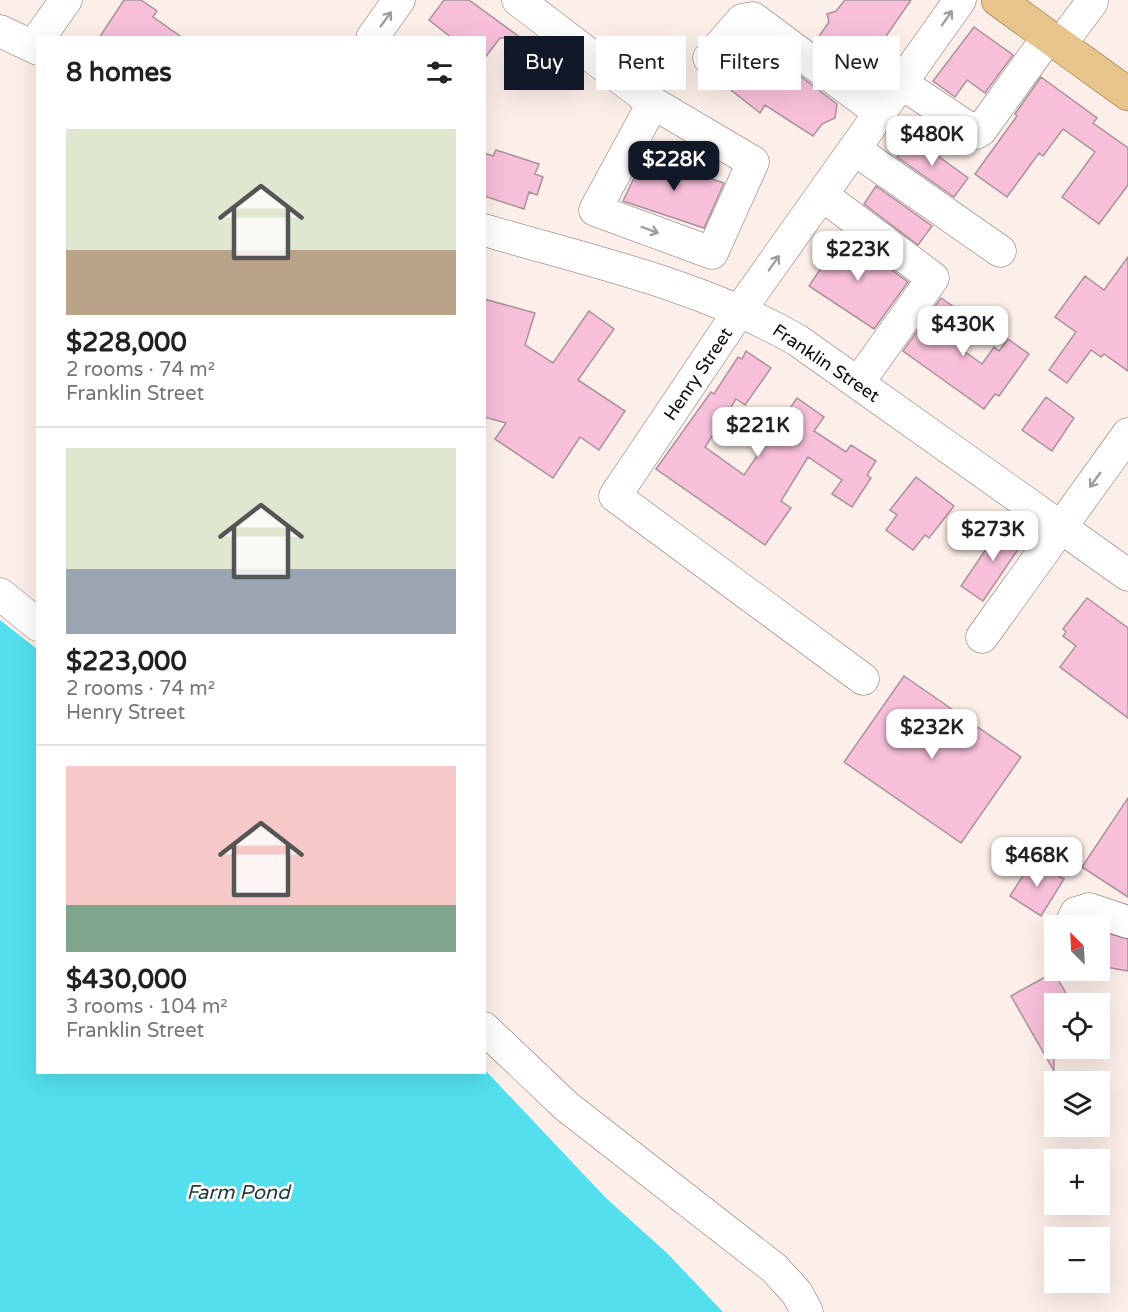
<!DOCTYPE html>
<meta charset="utf-8">
<style>
body{margin:0;font-family:"Varela Round",sans-serif;background:#f2f2f2;color:#202124;height:100vh;display:flex;flex-direction:column;font-size:22px;white-space:nowrap}
*{box-sizing:border-box;margin:0}
p{font-size:20px;color:#757577}
.icon{flex:none;width:33px;height:33px;fill:none;stroke:currentColor;stroke-width:2;stroke-linecap:round;stroke-linejoin:round}
.map{position:relative;flex:1;overflow:hidden}
.sheet{position:absolute;left:36px;top:36px;width:450px;height:1038px;display:flex;flex-direction:column;background:#fff;border-radius:0px;box-shadow:0 6px 24px #0002}
.sheet>*{flex:none}
.top-card{position:absolute;left:504px;top:36px;width:534px;height:54px;display:flex;gap:12px}
.needle{width:39px;rotate:336deg}
.fabs{position:absolute;left:1044px;top:915px;display:grid;gap:12px}
.fabs a{display:grid;place-items:center;width:66px;height:66px;border-radius:0px;background:#fff;box-shadow:0 6px 24px #0002;font-size:30px}
.price{position:absolute;translate:-50% -51px;padding:0 14px;border-radius:12px;background:#fff;color:#222;font-size:20px;line-height:39px;filter:drop-shadow(0 2px 3px #0008)}
.price::after{content:'';position:absolute;left:50%;top:36px;width:18px;height:14px;margin-left:-9px;background:inherit;clip-path:polygon(0 0,100% 0,50% 100%)}
.price.active{background:#111827;color:#fff}
ul{padding:0;list-style:none}
li{display:grid;align-content:center;gap:12px;height:318px;padding:0 30px}
li+li{border-top:2px solid #e0e0e0}
li span{display:grid;place-items:center;height:186px;border-radius:0px;color:#555}
li>.icon{margin-inline-start:auto}
span .icon{width:108px;height:108px;fill:#fffc;stroke-width:1}
li b{font-size:26px}
h2{display:flex;justify-content:space-between;align-items:center;height:72px;padding:0 30px;font-size:26px}
.tag{padding:0 21px;border-radius:0px;background:#fff;box-shadow:0 6px 24px #0002;font-size:21px;line-height:54px}
.tag.active{background:#111827;color:#fff}
.map>svg:first-child{display:block}
.water{fill:#53dfed}
.building{fill:#f7bfd8;stroke:#a8929c;stroke-width:1.5}
.lines{fill:none;stroke-linecap:round;stroke-linejoin:round}
.minor-casing{stroke:#836f66;stroke-width:33}
.major-casing{stroke:#92692c;stroke-width:34}
.minor{stroke:#fff;stroke-width:32}
.major{stroke:#e7c48c;stroke-width:33}
.oneway{stroke:#a09d9c}
.labels{text-anchor:middle;stroke-width:5;stroke-linejoin:round;paint-order:stroke}
.street-label{font-size:18px;fill:#120b08;stroke:#fefefe}
.water-label{font-size:20px;font-style:italic;fill:#223a3d;stroke:#fefefe}
</style>
<div class="map">
<svg width="1128" height="1312" viewBox="0 0 1128 1312">
<rect width="100%" height="100%" fill="#fceee8"/>
<!-- water -->
<path class="water" d="M0,620L37,649L38,1072H484L485,1070L606,1198L668,1254L723,1312H0Z"/>
<!-- building -->
<path class="building" d="M124,0H141L157,11L153,17L183,38H99Z
M444,0H469L521,38H500L484,59V38H452L429,20Z
M845,0H911L882,42L879,51L872,54L857,73L815,42L829,22L827,14L836,11Z
M974,27L1013,55L985,93L967,80L955,97L933,81Z
M761,46L837,104L835,118L822,124L813,136L765,105L760,113L731,90Z
M1041,77L1097,118L1093,123L1128,148V185L1099,224L1062,197L1095,152L1063,129L1043,156L1039,153L1007,197L975,174L1017,116L1015,114Z
M912,137L968,178L954,197L897,157Z
M496,150L539,164L535,174L543,177L537,195L529,192L524,209L484,196V153L493,156Z
M644,157L724,183L704,228L623,201Z
M876,186L932,226L918,245L864,204Z
M844,234L908,282L874,329L809,286Z
M1128,257V371L1104,354L1101,357L1091,350L1067,383L1049,370L1076,332L1055,317L1085,276L1104,290Z
M941,298L967,316L950,341L982,364L994,347L999,351L1008,339L1029,354L999,396L995,394L984,409L903,351Z
M484,299L535,313L525,345L553,363L589,311L614,329L578,380L625,411L599,450L580,437L553,478L495,439L506,423L484,417Z
M746,351L771,368L745,405L736,399L705,447L744,475L797,398L824,417L814,431L846,452L851,445L876,461L867,475L871,478L852,507L832,494L842,480L808,457L781,501L791,508L765,545L656,469L711,392L714,394L738,357L742,359Z
M1046,397L1074,418L1052,451L1022,430Z
M916,477L954,506L929,538L925,535L913,550L886,530L897,515L890,510Z
M1003,524L1025,539L983,601L961,586Z
M1087,598L1128,628V718L1060,667L1076,646L1063,636L1066,632L1063,629Z
M904,676L1021,757L961,843L844,762Z
M1128,798V897L1082,867Z
M1033,860L1064,879L1041,916L1010,896Z
M1100,931L1128,939V971L1100,966Z
M1054,972L1072,1004H1054V1071L1011,996Z"/>
<g class="lines">
<defs>
<path id="minor" d="M518,0L653,103L595,210L712,253L753,162L653,103
M0,31L38,49
M39,38L66,0
M372,38L399,0
M1060,45L1092,2L1090,0
M709,58L742,20L753,18L880,113
M901,83L976,133L981,130L1048,37
M854,149L1000,251
M822,195L933,278L858,383
M484,230C590,261 701,285 797,340L1128,575
M0,594L38,625
M982,637L1128,434
M863,679L615,496L740,310L960,0
M1070,926L1076,913L1089,909L1128,922
M484,1028L566,1106L774,1268L797,1293L807,1312"/>
<path id="major" d="M998,0L1128,94"/>
</defs>
<!-- minor casing -->
<use href="#minor" class="minor-casing"/>
<!-- major casing -->
<use href="#major" class="major-casing"/>
<!-- minor -->
<use href="#minor" class="minor"/>
<!-- major -->
<use href="#major" class="major"/>
</g>
<!-- one-way arrows -->
<defs><path id="oneway-shaft" d="M-6 0H5M1.5-3L5.5 0L1.5 3" fill="none" stroke-width="1.6" stroke-linecap="round" stroke-linejoin="round" transform="scale(1.5)"/></defs>
<g class="oneway">
<use href="#oneway-shaft" transform="translate(947 18) rotate(-55)"/>
<use href="#oneway-shaft" transform="translate(386 19) rotate(-54)"/>
<use href="#oneway-shaft" transform="translate(650 230) rotate(20)"/>
<use href="#oneway-shaft" transform="translate(774 263) rotate(-55)"/>
<use href="#oneway-shaft" transform="translate(1095 480) rotate(126)"/>
</g>
<g class="labels">
<!-- street labels -->
<g class="street-label">
<text transform="translate(826 363) rotate(34)" y="6">Franklin Street</text>
<text transform="translate(698 374) rotate(-56)" y="6">Henry Street</text>
</g>
<!-- water labels -->
<g class="water-label">
<text x="238" y="1199">Farm Pond</text>
</g>
</g>
</svg>
<div class="fabs">
<a><svg class="needle" viewBox="-14 -14 28 28"><path d="M0-13l5 13h-10z" fill="#e53935"/><path d="M0 13l5-13h-10z" fill="#757577"/></svg></a>
<a><svg class="icon" aria-label="locate" viewBox="0 0 24 24"><circle cx="12" cy="12" r="6"/><path d="M12 2v4M12 18v4M2 12h4M18 12h4"/></svg></a>
<a><svg class="icon" aria-label="layers" viewBox="0 0 24 24"><path d="M12 4l9 5-9 5-9-5zM3 14l9 5 9-5"/></svg></a>
<a>+</a>
<a>−</a>
</div>
<b class="price" style="left:932px;top:167px">$480K</b>
<b class="price active" style="left:674px;top:192px">$228K</b>
<b class="price" style="left:858px;top:282px">$223K</b>
<b class="price" style="left:963px;top:357px">$430K</b>
<b class="price" style="left:758px;top:458px">$221K</b>
<b class="price" style="left:993px;top:562px">$273K</b>
<b class="price" style="left:932px;top:760px">$232K</b>
<b class="price" style="left:1037px;top:888px">$468K</b>
<div class="top-card">
<a class="tag active">Buy</a>
<a class="tag">Rent</a>
<a class="tag">Filters</a>
<a class="tag">New</a>
</div>
<section class="sheet">
<h2>8 homes<svg class="icon" aria-label="filters" viewBox="0 0 24 24"><path d="M4 7h16M4 17h16"/><circle cx="9" cy="7" r="2"/><circle cx="15" cy="17" r="2"/></svg></h2>
<ul>
<li><span style="background:linear-gradient(#dfe7d0 65%,#b9a48a 0)"><svg class="icon" aria-label="home" viewBox="0 0 24 24"><path d="M3 11l9-7 9 7M6 9v11h12V9"/></svg></span><div><b>$228,000</b><p>2 rooms · 74 m²</p><p>Franklin Street</p></div></li>
<li><span style="background:linear-gradient(#dfe7d0 65%,#9aa5b1 0)"><svg class="icon" aria-label="home" viewBox="0 0 24 24"><path d="M3 11l9-7 9 7M6 9v11h12V9"/></svg></span><div><b>$223,000</b><p>2 rooms · 74 m²</p><p>Henry Street</p></div></li>
<li><span style="background:linear-gradient(#f6c9c9 75%,#7fa58c 0)"><svg class="icon" aria-label="home" viewBox="0 0 24 24"><path d="M3 11l9-7 9 7M6 9v11h12V9"/></svg></span><div><b>$430,000</b><p>3 rooms · 104 m²</p><p>Franklin Street</p></div></li>
</ul>
</section>
</div>
